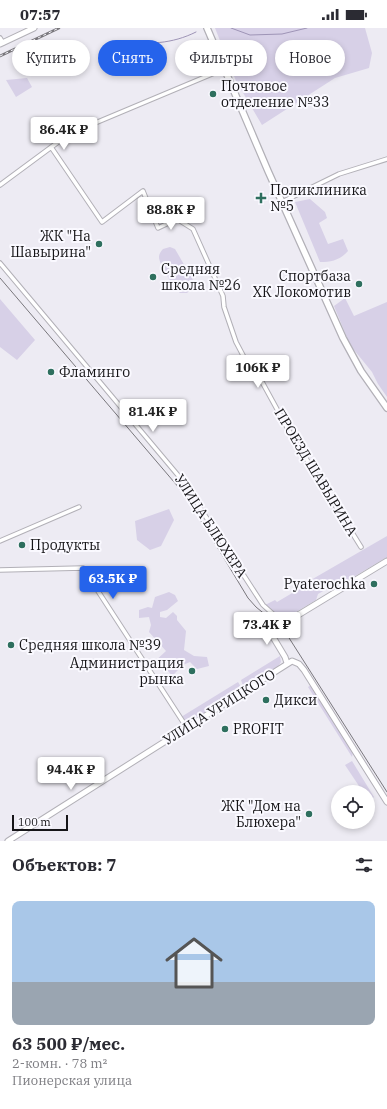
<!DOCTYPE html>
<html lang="ru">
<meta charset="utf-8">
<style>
body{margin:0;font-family:"IBM Plex Serif",serif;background:#f7f7f7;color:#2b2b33;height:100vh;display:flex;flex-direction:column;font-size:15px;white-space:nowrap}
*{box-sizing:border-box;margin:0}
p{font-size:13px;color:#7c7c81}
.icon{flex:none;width:22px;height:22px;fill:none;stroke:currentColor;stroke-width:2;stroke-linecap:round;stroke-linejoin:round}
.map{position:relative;height:813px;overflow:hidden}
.drawer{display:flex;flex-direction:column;background:#fff;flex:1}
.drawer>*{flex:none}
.hud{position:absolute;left:12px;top:12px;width:363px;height:36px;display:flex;gap:8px}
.controls{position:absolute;left:331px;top:757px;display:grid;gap:8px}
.controls a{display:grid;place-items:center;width:44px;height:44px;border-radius:50%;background:#fff;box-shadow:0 2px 6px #0003;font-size:20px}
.scale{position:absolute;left:12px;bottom:10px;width:56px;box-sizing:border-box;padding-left:4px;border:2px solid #161518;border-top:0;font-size:11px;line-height:14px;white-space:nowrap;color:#161518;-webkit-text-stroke:3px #faf9ff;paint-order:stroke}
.price{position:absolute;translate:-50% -34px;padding:0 9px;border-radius:4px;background:#fff;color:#222;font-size:13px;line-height:26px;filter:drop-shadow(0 1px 2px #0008)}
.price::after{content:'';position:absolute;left:50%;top:24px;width:12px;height:9px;margin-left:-6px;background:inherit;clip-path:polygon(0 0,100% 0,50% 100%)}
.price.active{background:#2563eb;color:#fff}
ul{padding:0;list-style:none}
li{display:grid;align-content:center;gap:8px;height:212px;padding:0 12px}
li span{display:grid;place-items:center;height:124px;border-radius:8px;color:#555}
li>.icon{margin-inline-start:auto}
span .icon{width:72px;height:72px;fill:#fffc;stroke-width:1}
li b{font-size:17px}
h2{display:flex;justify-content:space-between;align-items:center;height:48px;padding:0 12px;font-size:17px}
.pill{padding:0 14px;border-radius:18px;background:#fff;box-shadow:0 2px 6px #0003;font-size:14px;line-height:36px}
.pill.active{background:#2563eb;color:#fff}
.status{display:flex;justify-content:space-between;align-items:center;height:28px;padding:0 20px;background:#fff;direction:ltr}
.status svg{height:11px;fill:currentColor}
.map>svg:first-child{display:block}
.green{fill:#d7d0e7}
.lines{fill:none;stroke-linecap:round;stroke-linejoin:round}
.stream{stroke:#9e94b6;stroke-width:1}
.street-casing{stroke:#b2b0b7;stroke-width:5.5}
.secondary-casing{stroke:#b2b0b7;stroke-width:7}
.primary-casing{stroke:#b2b0b7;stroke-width:8}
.street{stroke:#fff;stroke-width:3.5}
.secondary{stroke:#fff;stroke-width:5}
.primary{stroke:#fff;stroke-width:5.5}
.tram{stroke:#79777c;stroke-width:1}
.rail-casing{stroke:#79777c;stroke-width:2.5}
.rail{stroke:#faf9ff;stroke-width:1;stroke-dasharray:3;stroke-linecap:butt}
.poi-dot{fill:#2e6f5e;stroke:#faf9ff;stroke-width:1.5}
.labels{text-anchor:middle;stroke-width:4;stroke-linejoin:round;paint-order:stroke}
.poi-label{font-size:14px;fill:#161518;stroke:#faf9ff;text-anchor:start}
.street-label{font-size:14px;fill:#161518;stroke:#faf9ff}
</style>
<div class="status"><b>07:57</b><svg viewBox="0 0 49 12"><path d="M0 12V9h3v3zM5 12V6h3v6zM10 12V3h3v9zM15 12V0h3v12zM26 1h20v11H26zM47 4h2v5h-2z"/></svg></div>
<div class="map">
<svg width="387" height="813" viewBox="0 0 387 813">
<rect width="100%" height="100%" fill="#edebf3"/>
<!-- green -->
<path class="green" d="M215,0H365L372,25L369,40L335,50L262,97L236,53Z
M27,50L32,59L16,69L6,52Z
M310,171L325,184L327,190L319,195L328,216L343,211L348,223C340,232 332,234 320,234L295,174Z
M170,219L175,221L193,252V259L187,265H180C174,259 159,237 159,229C159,226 161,223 163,221Z
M345,270L354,288L387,274V369L378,356L372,344L350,317L334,278Z
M0,271L35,312L17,332L0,319Z
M169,481L174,492L161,518L150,522L137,512L135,493Z
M387,508V529L335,560L325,562L318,566L316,572L286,590C277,591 271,583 265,577L275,572L277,574L294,564L297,560Z
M169,564L175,567L178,573L167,582L160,584V589L166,590L173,584L177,588V592L186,603L184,622L194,628L207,629L209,638L197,641L190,634L183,637L172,648L165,639L154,640L153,635L166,623L149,604L151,597L149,589L139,590V582L148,579L152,580L155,569Z
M280,628L281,634L277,640L246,659L243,658L241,652Z
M238,654L241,659L240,664L191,694L184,693L181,689Z
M311,657L353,724L352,729L308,659Z
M352,733L374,769L369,773L368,764H363L345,737Z"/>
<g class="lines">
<!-- stream -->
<path class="stream" d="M231,0L250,7L282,6L307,0
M121,13C148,17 172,16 196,4"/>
<defs>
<path id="street" d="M0,10L3,15
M51,119L102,194L143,163L158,200L177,191L193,201L223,268L224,279L236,314L246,333L261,352L289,403L361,519
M0,157L69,106L224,41
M282,174L339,146L387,131
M0,235L182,452L263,577L283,595
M0,513L79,479
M0,542L83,540L187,700"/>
<path id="secondary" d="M0,16L34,0
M287,635L285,629L273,609L275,601L387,533
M8,813L292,633L299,636L304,642L387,774"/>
<path id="primary" d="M207,0L268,143L343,310L361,343L387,380"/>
</defs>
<!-- street casing -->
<use href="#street" class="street-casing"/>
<!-- secondary casing -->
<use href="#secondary" class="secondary-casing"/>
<!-- primary casing -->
<use href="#primary" class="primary-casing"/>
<!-- street -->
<use href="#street" class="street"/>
<!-- secondary -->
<use href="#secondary" class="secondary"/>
<!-- primary -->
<use href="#primary" class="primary"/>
<!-- tram -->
<path class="tram" d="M0,250L180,461L210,507L248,570L256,579L284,602L387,764"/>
<defs>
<path id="rail" d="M0,28L59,0"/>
</defs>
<!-- rail casing -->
<use href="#rail" class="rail-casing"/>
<!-- rail -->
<use href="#rail" class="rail"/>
</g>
<!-- markers -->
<g class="poi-dot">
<circle cx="213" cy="66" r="4"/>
<path d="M259 164h4v4h4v4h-4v4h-4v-4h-4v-4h4z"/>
<circle cx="99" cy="216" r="4"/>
<circle cx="153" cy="249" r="4"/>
<circle cx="359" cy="256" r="4"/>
<circle cx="51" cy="344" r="4"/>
<circle cx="22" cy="517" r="4"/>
<circle cx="374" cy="556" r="4"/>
<circle cx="11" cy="617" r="4"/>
<circle cx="192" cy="643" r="4"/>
<circle cx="266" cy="672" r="4"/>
<circle cx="225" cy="701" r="4"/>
<circle cx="309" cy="786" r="4"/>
</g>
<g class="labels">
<!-- poi labels -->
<g class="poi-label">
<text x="221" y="63">Почтовое<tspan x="221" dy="16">отделение №33</tspan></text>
<text x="270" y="167">Поликлиника<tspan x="270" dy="16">№5</tspan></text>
<text x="91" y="213" text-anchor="end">ЖК "На<tspan x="91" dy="16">Шавырина"</tspan></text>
<text x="161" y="246">Средняя<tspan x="161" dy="16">школа №26</tspan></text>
<text x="351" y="253" text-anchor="end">Спортбаза<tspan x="351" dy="16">ХК Локомотив</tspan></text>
<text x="59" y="349">Фламинго</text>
<text x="30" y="522">Продукты</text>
<text x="366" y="561" text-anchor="end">Pyaterochka</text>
<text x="19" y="622">Средняя школа №39</text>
<text x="184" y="640" text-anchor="end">Администрация<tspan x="184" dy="16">рынка</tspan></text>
<text x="274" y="677">Дикси</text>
<text x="233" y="706">PROFIT</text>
<text x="301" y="783" text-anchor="end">ЖК "Дом на<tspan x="301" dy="16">Блюхера"</tspan></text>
</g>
<!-- street labels -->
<g class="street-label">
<text transform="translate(316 444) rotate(59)" y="5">ПРОЕЗД ШАВЫРИНА</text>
<text transform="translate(211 498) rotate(57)" y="5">УЛИЦА БЛЮХЕРА</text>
<text transform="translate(219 679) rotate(-32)" y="5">УЛИЦА УРИЦКОГО</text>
</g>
</g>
</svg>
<div class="controls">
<a><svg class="icon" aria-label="locate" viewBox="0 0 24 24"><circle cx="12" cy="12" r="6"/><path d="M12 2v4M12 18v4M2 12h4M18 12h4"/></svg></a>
</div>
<div class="scale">100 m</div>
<b class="price" style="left:64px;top:123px">86.4K ₽</b>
<b class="price" style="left:171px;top:203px">88.8K ₽</b>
<b class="price" style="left:258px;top:361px">106K ₽</b>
<b class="price" style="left:153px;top:405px">81.4K ₽</b>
<b class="price active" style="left:113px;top:572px">63.5K ₽</b>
<b class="price" style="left:267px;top:618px">73.4K ₽</b>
<b class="price" style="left:71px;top:763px">94.4K ₽</b>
<div class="hud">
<a class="pill">Купить</a>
<a class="pill active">Снять</a>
<a class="pill">Фильтры</a>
<a class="pill">Новое</a>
</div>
</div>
<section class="drawer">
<h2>Объектов: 7<svg class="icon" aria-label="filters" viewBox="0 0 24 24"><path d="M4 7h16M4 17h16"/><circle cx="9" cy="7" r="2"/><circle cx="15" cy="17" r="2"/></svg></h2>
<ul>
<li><span style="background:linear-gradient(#a9c7e8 65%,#9aa5b1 0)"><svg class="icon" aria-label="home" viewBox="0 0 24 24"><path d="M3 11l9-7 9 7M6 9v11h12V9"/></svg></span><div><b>63 500 ₽/мес.</b><p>2-комн. · 78 m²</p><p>Пионерская улица</p></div></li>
</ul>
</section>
